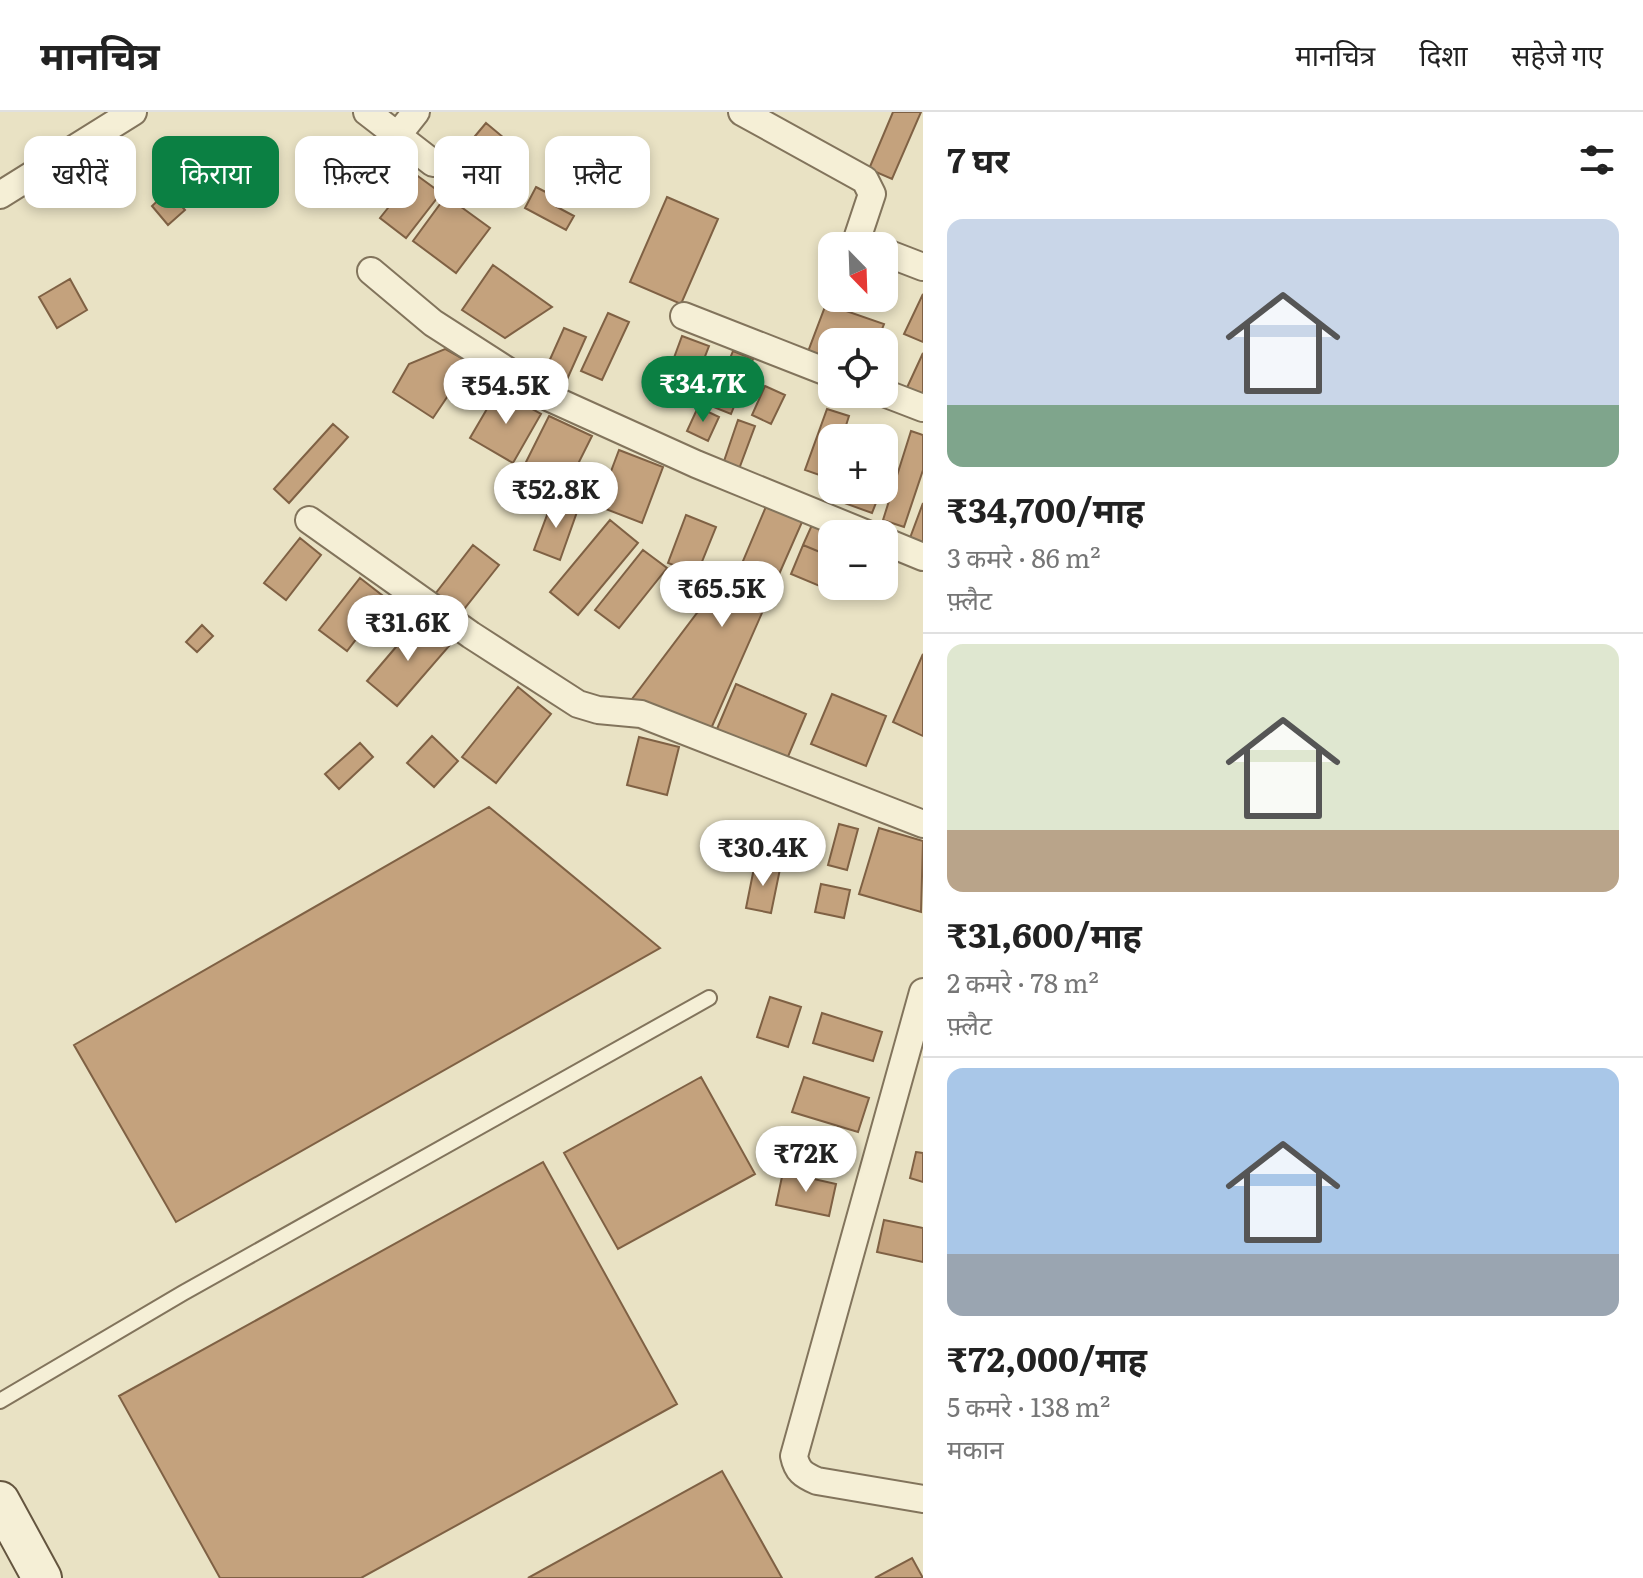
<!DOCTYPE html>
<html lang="hi">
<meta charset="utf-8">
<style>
body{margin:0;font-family:Literata,"Noto Sans Devanagari",serif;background:#f2f2f2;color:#222;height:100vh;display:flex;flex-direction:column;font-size:30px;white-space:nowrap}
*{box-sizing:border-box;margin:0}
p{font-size:26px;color:#767676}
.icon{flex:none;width:44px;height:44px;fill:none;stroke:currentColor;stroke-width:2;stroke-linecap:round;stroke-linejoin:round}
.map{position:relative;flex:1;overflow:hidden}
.sheet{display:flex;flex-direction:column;background:#fff;width:720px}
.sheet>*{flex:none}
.banner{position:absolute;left:24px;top:24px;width:760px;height:72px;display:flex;gap:16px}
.needle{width:52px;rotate:157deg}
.buttons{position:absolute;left:818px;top:120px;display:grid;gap:16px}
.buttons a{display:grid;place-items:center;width:80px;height:80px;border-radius:16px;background:#fff;box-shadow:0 4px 12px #0003;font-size:40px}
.price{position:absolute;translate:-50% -68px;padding:0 18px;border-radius:28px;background:#fff;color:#222;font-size:26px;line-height:52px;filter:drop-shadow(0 2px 4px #0008)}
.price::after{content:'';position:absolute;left:50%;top:48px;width:24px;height:18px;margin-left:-12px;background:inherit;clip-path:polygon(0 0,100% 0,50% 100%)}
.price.active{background:#0b8043;color:#fff}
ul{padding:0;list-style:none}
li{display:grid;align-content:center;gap:16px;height:424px;padding:0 24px}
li+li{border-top:2px solid #e0e0e0}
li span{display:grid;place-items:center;height:248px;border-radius:16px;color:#555}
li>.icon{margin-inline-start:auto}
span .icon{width:144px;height:144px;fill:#fffc;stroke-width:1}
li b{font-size:34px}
h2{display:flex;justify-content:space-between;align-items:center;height:96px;padding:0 24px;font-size:34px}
.pill{padding:0 28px;border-radius:16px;background:#fff;box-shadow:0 4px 12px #0003;font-size:28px;line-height:72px}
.pill.active{background:#0b8043;color:#fff}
header{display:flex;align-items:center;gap:48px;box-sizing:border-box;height:112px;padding:0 40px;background:#fff;border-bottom:2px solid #e0e0e0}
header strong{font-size:38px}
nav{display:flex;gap:44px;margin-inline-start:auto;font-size:28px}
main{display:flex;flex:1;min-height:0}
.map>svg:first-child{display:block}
.building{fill:#c4a27d;stroke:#7f6144;stroke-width:2}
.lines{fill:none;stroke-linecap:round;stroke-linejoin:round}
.lane-casing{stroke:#82745c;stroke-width:18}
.street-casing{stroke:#82745c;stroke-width:30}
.secondary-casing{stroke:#64553f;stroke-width:42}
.lane{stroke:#f5efd6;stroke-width:14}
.street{stroke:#f5efd6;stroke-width:26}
.secondary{stroke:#f5efd6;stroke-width:38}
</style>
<header>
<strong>मानचित्र</strong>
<nav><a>मानचित्र</a><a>दिशा</a><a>सहेजे गए</a></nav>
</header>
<main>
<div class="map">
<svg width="923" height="1466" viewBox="0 0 923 1466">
<rect width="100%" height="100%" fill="#e9e2c4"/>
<!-- building -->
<path class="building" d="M893,0H921L892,67L869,57Z
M486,11L516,36L486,74L455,48Z
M415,62L441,81L406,126L380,106Z
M536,75L561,88L557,95L574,104L566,118L525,96Z
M168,79L185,98L168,113L152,94Z
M446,84L490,116L456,161L413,129Z
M667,85L718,107L681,192L630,170Z
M493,153L552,195L505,226L462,198Z
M70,167L87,198L57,216L39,185Z
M923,182V230L904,222Z
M826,192L884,212L877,230H832V254L806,245Z
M608,201L629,210L602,268L581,259Z
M564,216L586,225L561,281L539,272Z
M682,224L709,234L690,283L664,273Z
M445,237L470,251L433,306L393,280L409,252Z
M733,239L753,247L731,302L711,294Z
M923,241V291L904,282Z
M765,274L785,283L771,312L752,303Z
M498,278L541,302L513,351L470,326Z
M698,295L719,305L708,329L687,319Z
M827,297L849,304L842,326H832V354L828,366L805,358Z
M549,304L592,324L564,380L521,360Z
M738,308L755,314L739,357L723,352Z
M333,312L348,325L289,391L274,377Z
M911,319L923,323V358L904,415L883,408Z
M619,338L663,355L642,411L598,394Z
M840,378H881L872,401L836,388Z
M770,385L806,401L710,619L629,591L697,501L738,461Z
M553,387L578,397L560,448L534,438Z
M923,391V431L910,426Z
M686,403L716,415L697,462L668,451Z
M816,404L858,422H832V445L803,433Z
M610,408L638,431L578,503L550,480Z
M300,426L321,443L286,488L264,471Z
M473,433L499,453L457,506L432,486Z
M803,433L832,445V474H836L834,480L791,462Z
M643,438L667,456L619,516L595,498Z
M360,466L387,487L347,539L319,518Z
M419,508L450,533L397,594L367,569Z
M202,513L213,524L197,540L186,530Z
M923,542V624L893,610Z
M736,572L806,602L784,654L714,624Z
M518,575L551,602L496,671L462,645Z
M832,582L886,604L866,654L811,632Z
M432,624L458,649L434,675L407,651Z
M639,625L679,635L667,683L627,673Z
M360,631L373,645L339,677L325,662Z
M489,695L660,836L176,1110L74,933Z
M839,712L858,717L847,758L828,753Z
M879,716L923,729L921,800L859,782Z
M755,751L780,757L771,801L746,796Z
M821,772L850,778L844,806L815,800Z
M770,885L801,895L788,935L757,925Z
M822,901L882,920L873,949L813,931Z
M701,965L755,1062L618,1137L564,1041Z
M804,965L869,986L858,1020L792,1000Z
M916,1040L923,1041V1070L910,1066Z
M543,1050L677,1292L361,1466H220L119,1284Z
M783,1060L836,1072L829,1104L776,1093Z
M884,1108L923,1116V1150L877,1140Z
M722,1359L782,1466H528Z
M912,1446L923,1466H875Z"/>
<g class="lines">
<defs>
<path id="lane" d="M0,1289L183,1181L709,886"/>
<path id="street" d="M367,0L433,51
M742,0L865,68L872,82L858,124L868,134
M397,24L416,0
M0,83L133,0
M884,140L923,155
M371,159L433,211L550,286L696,352L867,422
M684,204L832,262
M884,281L923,296
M309,408L471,523L578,592L598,598L641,602L923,712
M884,429L923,445
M923,880L794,1344C797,1359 803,1363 817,1369L923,1387"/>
<path id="secondary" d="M0,1389L42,1466"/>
</defs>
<!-- lane casing -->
<use href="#lane" class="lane-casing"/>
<!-- street casing -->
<use href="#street" class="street-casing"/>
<!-- secondary casing -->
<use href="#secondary" class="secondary-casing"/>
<!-- lane -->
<use href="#lane" class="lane"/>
<!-- street -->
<use href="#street" class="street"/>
<!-- secondary -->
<use href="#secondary" class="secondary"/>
</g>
</svg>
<div class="buttons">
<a><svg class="needle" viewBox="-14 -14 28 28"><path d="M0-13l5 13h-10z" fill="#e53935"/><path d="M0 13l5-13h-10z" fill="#767676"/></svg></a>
<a><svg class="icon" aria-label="locate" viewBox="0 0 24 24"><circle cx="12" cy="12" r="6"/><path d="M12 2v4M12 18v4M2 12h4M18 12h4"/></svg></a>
<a>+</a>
<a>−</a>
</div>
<b class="price active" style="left:703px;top:312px">₹34.7K</b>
<b class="price" style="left:506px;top:314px">₹54.5K</b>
<b class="price" style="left:556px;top:418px">₹52.8K</b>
<b class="price" style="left:722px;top:517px">₹65.5K</b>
<b class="price" style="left:408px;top:551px">₹31.6K</b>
<b class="price" style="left:763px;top:776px">₹30.4K</b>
<b class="price" style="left:806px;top:1082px">₹72K</b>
<div class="banner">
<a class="pill">खरीदें</a>
<a class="pill active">किराया</a>
<a class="pill">फ़िल्टर</a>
<a class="pill">नया</a>
<a class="pill">फ़्लैट</a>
</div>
</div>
<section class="sheet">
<h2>7 घर<svg class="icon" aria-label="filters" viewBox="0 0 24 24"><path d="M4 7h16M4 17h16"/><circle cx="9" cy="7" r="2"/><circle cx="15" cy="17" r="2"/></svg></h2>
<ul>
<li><span style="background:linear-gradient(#c9d6e8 75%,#7fa58c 0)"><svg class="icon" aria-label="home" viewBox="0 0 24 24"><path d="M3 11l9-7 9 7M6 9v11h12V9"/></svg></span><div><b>₹34,700/माह</b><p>3 कमरे · 86 m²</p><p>फ़्लैट</p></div></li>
<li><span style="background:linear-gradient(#dfe7d0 75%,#b9a48a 0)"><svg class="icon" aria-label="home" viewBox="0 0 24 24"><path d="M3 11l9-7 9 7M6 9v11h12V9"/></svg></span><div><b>₹31,600/माह</b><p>2 कमरे · 78 m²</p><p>फ़्लैट</p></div></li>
<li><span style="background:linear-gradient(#a9c7e8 75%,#9aa5b1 0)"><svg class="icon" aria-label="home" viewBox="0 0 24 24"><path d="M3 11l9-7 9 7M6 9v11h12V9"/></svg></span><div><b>₹72,000/माह</b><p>5 कमरे · 138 m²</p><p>मकान</p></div></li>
</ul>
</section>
</main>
